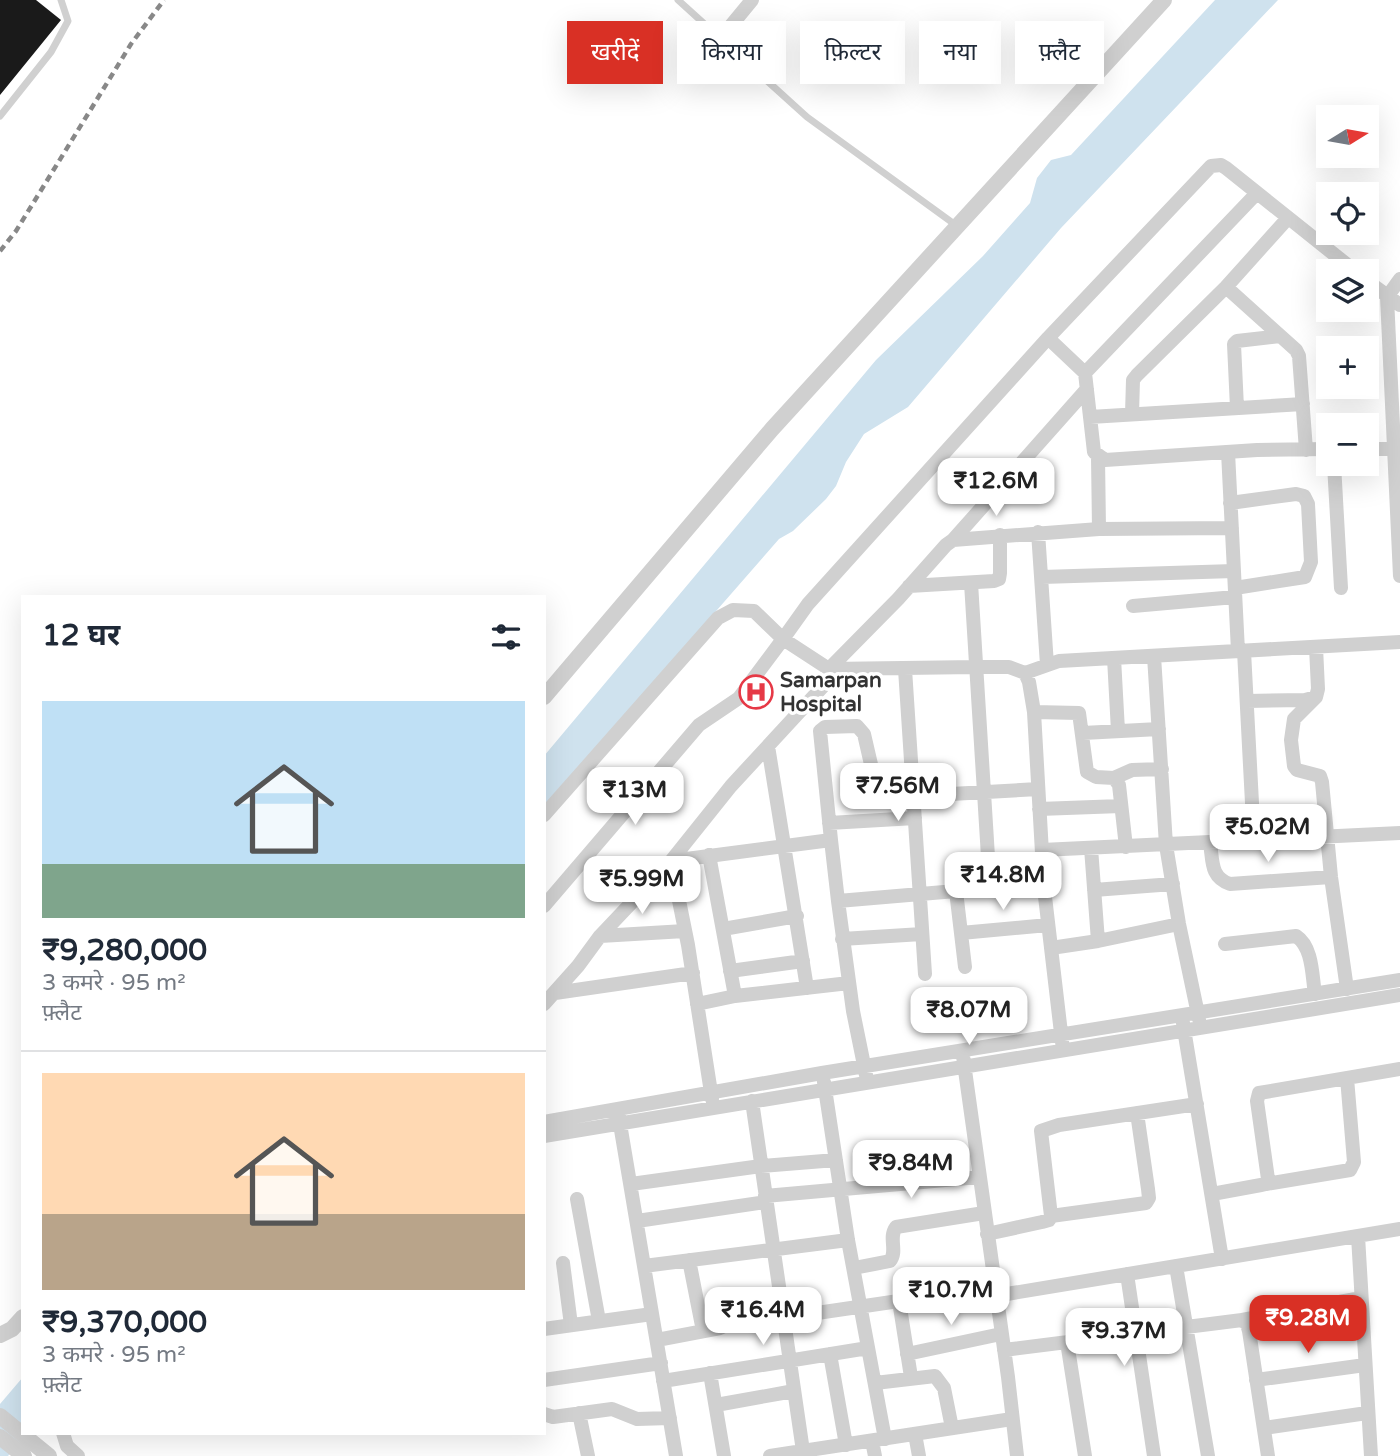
<!DOCTYPE html>
<html lang="hi">
<meta charset="utf-8">
<style>
body{margin:0;font-family:"Varela Round","Noto Sans Devanagari",sans-serif;background:#f6f6f7;color:#1f2937;height:100vh;display:flex;flex-direction:column;font-size:26px;white-space:nowrap}
*{box-sizing:border-box;margin:0}
p{font-size:23px;color:#747a83}
.icon{flex:none;width:38px;height:38px;fill:none;stroke:currentColor;stroke-width:2;stroke-linecap:round;stroke-linejoin:round}
.map{position:relative;flex:1;overflow:hidden}
.side{position:absolute;left:21px;top:595px;width:525px;height:840px;display:flex;flex-direction:column;background:#fff;border-radius:0px;box-shadow:0 7px 28px #0002}
.side>*{flex:none}
.hud{position:absolute;left:567px;top:21px;width:665px;height:63px;display:flex;gap:14px}
.needle{width:46px;rotate:79deg}
.fabs{position:absolute;left:1316px;top:105px;display:grid;gap:14px}
.fabs a{display:grid;place-items:center;width:63px;height:63px;border-radius:0px;background:#fff;box-shadow:0 7px 28px #0002;font-size:35px}
.price{position:absolute;translate:-50% -60px;padding:0 16px;border-radius:14px;background:#fff;color:#222;font-size:23px;line-height:46px;filter:drop-shadow(0 2px 4px #0008)}
.price::after{content:'';position:absolute;left:50%;top:42px;width:21px;height:16px;margin-left:-10px;background:inherit;clip-path:polygon(0 0,100% 0,50% 100%)}
.price.selected{background:#d93025;color:#fff}
ul{padding:0;list-style:none}
li{display:grid;align-content:center;gap:14px;height:371px;padding:0 21px}
li+li{border-top:2px solid #e0e1e3}
li span{display:grid;place-items:center;height:217px;border-radius:0px;color:#555}
li>.icon{margin-inline-start:auto}
span .icon{width:126px;height:126px;fill:#fffc;stroke-width:1}
li b{font-size:30px}
h2{display:flex;justify-content:space-between;align-items:center;height:84px;padding:0 21px;font-size:30px}
.chip{padding:0 24px;border-radius:0px;background:#fff;box-shadow:0 7px 28px #0002;font-size:24px;line-height:63px}
.chip.selected{background:#d93025;color:#fff}
.map>svg:first-child{display:block}
.water{fill:#cfe2ee}
.building{fill:#1a1a1a}
.lines{fill:none;stroke-linecap:round;stroke-linejoin:round}
.service{stroke:#d0d0d0;stroke-width:7}
.minor{stroke:#d0d0d0;stroke-width:14}
.tertiary{stroke:#d0d0d0;stroke-width:16}
.rail{stroke:#888;stroke-width:4.5;stroke-dasharray:7 5;stroke-linecap:butt}
.labels{text-anchor:middle;stroke-width:7;stroke-linejoin:round;paint-order:stroke}
.poi-label{font-size:21px;font-weight:bold;fill:#333;stroke:#fff;text-anchor:start}
</style>
<div class="map">
<svg width="1400" height="1456" viewBox="0 0 1400 1456">
<rect width="100%" height="100%" fill="#fff"/>
<!-- water -->
<path class="water" d="M1215,0H1278L1061,228L908,407L864,434L846,462L836,486L826,499L793,531L779,539L544,808V756L876,360L983,256L1030,203L1037,178L1051,160L1071,155Z
M23,1377V1433H27L8,1456H0V1404Z"/>
<!-- building -->
<path class="building" d="M0,0H36L61,20L0,95Z
M761,685L772,693L762,705L752,697Z"/>
<g class="lines">
<!-- service -->
<path class="service" d="M678,0L807,117L957,226
M0,116L51,52L68,21L61,0"/>
<!-- minor -->
<path class="minor" d="M729,28L752,0
M1400,279L1387,297L1400,576
M1367,281L1400,305
M1226,287L1296,350L1299,356L1306,450
M1048,338L1085,373L1094,452L1105,460L1257,450L1328,449
M1085,373L1257,193
M1237,408L1234,344L1237,341L1280,336
M1132,414L1133,380L1137,375L1226,287L1288,218
M1090,417L1303,404
M1367,449H1394
M1228,452L1238,651
M1098,457L1099,529
M1334,464L1341,588
M1230,503L1296,494L1304,496L1308,504L1311,562L1305,577L1235,588
M1038,532L1047,665
M953,540L1087,389
M1042,577L1234,571
M971,583L990,889
M909,586L994,581L999,579L1000,573V535
M1133,606L1235,597
M1244,651L1254,841
M1154,656L1166,845L1179,924L1199,1019
M1114,658L1118,731
M829,669L898,599L946,545L953,540L1099,529L1232,528
M905,669L925,974
M1025,673L1059,661L1400,642
M1316,697L1294,719L1291,740L1294,766L1297,770L1320,776L1322,782L1331,877L1347,989
M1247,701L1305,700L1316,697L1318,689L1316,647
M1034,712L1079,713L1087,772L1096,777L1114,778L1119,785L1126,847
M1083,733L1159,729
M768,746L807,988
M1114,778L1132,770L1162,769
M951,794L1038,789
M1039,809L1121,806
M544,815L718,618L733,610L754,611L783,639L808,604L1048,338L1211,166L1221,165L1226,168L1355,271
M829,823L915,818
M831,840L820,731L825,727L857,726L864,734L873,773C884,781 900,775 913,773
M1210,843C1213,861 1210,877 1230,884L1331,877
M1091,848L1098,941
M1042,850L1400,833
M709,855L735,996
M1094,890L1173,884
M956,891L965,967
M544,906L699,725L739,698L783,639L829,669L976,667H1009L1025,673L1029,682L1034,712L1044,888L1063,1050
M723,929L797,916
M961,933L1048,925
M600,936L685,931
M842,939L922,934
M1225,944L1296,936C1313,947 1312,976 1315,994
M1051,948L1098,941L1179,924
M730,971L803,961
M555,993L693,973
M544,1004L578,966L600,936L671,861L731,786L838,670
M697,1004L735,996L849,983
M1183,1023L1222,1259
M963,1056L1008,1377L1017,1456
M866,1075L853,1011L838,901L956,891L1044,888
M824,1082L848,1240L885,1439
M712,1099L688,945L671,861L831,840L838,901
M752,1101L803,1451
M618,1112L676,1456
M544,1122L822,1073L1400,980
M544,1136L1400,995
M631,1184L761,1166L836,1160
M1266,1184L1350,1170L1354,1162L1347,1078
M1212,1194L1261,1185L1266,1184L1268,1179L1257,1101L1259,1093L1400,1069
M765,1196L979,1177
M577,1199L599,1321
M1051,1216L1146,1203L1149,1198L1148,1189L1137,1113
M637,1221L766,1202
M987,1234L1042,1222L1049,1220L1051,1216L1041,1131L1059,1125L1197,1104
M1358,1236L1371,1456
M689,1260L703,1331
M563,1263L571,1325
M644,1266L848,1240
M1176,1266L1208,1456
M854,1268L890,1261C898,1251 888,1238 896,1227L984,1213
M1127,1274L1154,1456
M995,1296L1400,1229
M899,1301L911,1377
M783,1318L994,1287
M1242,1320L1361,1298
M544,1329L652,1314
M657,1340L720,1328L736,1320L745,1310L757,1301L779,1294
M1067,1342L1085,1456
M1004,1350L1242,1320L1247,1324L1249,1331L1268,1456
M830,1354L846,1445
M907,1354L1001,1334
M710,1373L724,1456
M544,1380L661,1363
M1256,1380L1365,1365
M663,1381L868,1348
M875,1383L935,1376L944,1388L952,1428
M716,1405L794,1391
M579,1413L588,1456
M544,1414L553,1417L612,1409L637,1419L670,1418
M1264,1428L1367,1413
M63,1433L67,1446L78,1456
M915,1434L919,1456
M872,1441L875,1456
M770,1456L1012,1419"/>
<!-- tertiary -->
<path class="tertiary" d="M544,697L772,429L1164,0
M0,1335L12,1329L23,1317
M0,1416L49,1456
M0,1437L24,1456"/>
<!-- rail -->
<path class="rail" d="M0,251L16,231L131,44L164,0"/>
</g>
<!-- icons -->
<defs>
<symbol id="hospital-ring" viewBox="-11 -11 22 22"><circle r="9.5" fill="#fff" stroke="#e63946" stroke-width="1.5"/><path d="M-5-5h3v3.5h4V-5h3V5h-3V1.5h-4V5h-3Z" fill="#e63946"/></symbol>
</defs>
<g fill-rule="evenodd">
<use href="#hospital-ring" x="737" y="673" width="38" height="38"/>
</g>
<g class="labels">
<!-- poi labels -->
<g class="poi-label">
<text x="780" y="687">Samarpan<tspan x="780" dy="24">Hospital</tspan></text>
</g>
</g>
</svg>
<div class="fabs">
<a><svg class="needle" viewBox="-14 -14 28 28"><path d="M0-13l5 13h-10z" fill="#e53935"/><path d="M0 13l5-13h-10z" fill="#747a83"/></svg></a>
<a><svg class="icon" aria-label="locate" viewBox="0 0 24 24"><circle cx="12" cy="12" r="6"/><path d="M12 2v4M12 18v4M2 12h4M18 12h4"/></svg></a>
<a><svg class="icon" aria-label="layers" viewBox="0 0 24 24"><path d="M12 4l9 5-9 5-9-5zM3 14l9 5 9-5"/></svg></a>
<a>+</a>
<a>−</a>
</div>
<b class="price" style="left:996px;top:518px">₹12.6M</b>
<b class="price" style="left:898px;top:823px">₹7.56M</b>
<b class="price" style="left:635px;top:827px">₹13M</b>
<b class="price" style="left:1268px;top:864px">₹5.02M</b>
<b class="price" style="left:1003px;top:912px">₹14.8M</b>
<b class="price" style="left:642px;top:916px">₹5.99M</b>
<b class="price" style="left:969px;top:1047px">₹8.07M</b>
<b class="price" style="left:911px;top:1200px">₹9.84M</b>
<b class="price" style="left:951px;top:1327px">₹10.7M</b>
<b class="price" style="left:763px;top:1347px">₹16.4M</b>
<b class="price selected" style="left:1308px;top:1355px">₹9.28M</b>
<b class="price" style="left:1124px;top:1368px">₹9.37M</b>
<div class="hud">
<a class="chip selected">खरीदें</a>
<a class="chip">किराया</a>
<a class="chip">फ़िल्टर</a>
<a class="chip">नया</a>
<a class="chip">फ़्लैट</a>
</div>
<section class="side">
<h2>12 घर<svg class="icon" aria-label="filters" viewBox="0 0 24 24"><path d="M4 7h16M4 17h16"/><circle cx="9" cy="7" r="2"/><circle cx="15" cy="17" r="2"/></svg></h2>
<ul>
<li><span style="background:linear-gradient(#bfe0f5 75%,#7fa58c 0)"><svg class="icon" aria-label="home" viewBox="0 0 24 24"><path d="M3 11l9-7 9 7M6 9v11h12V9"/></svg></span><div><b>₹9,280,000</b><p>3 कमरे · 95 m²</p><p>फ़्लैट</p></div></li>
<li><span style="background:linear-gradient(#ffd9b3 65%,#b9a48a 0)"><svg class="icon" aria-label="home" viewBox="0 0 24 24"><path d="M3 11l9-7 9 7M6 9v11h12V9"/></svg></span><div><b>₹9,370,000</b><p>3 कमरे · 95 m²</p><p>फ़्लैट</p></div></li>
</ul>
</section>
</div>
